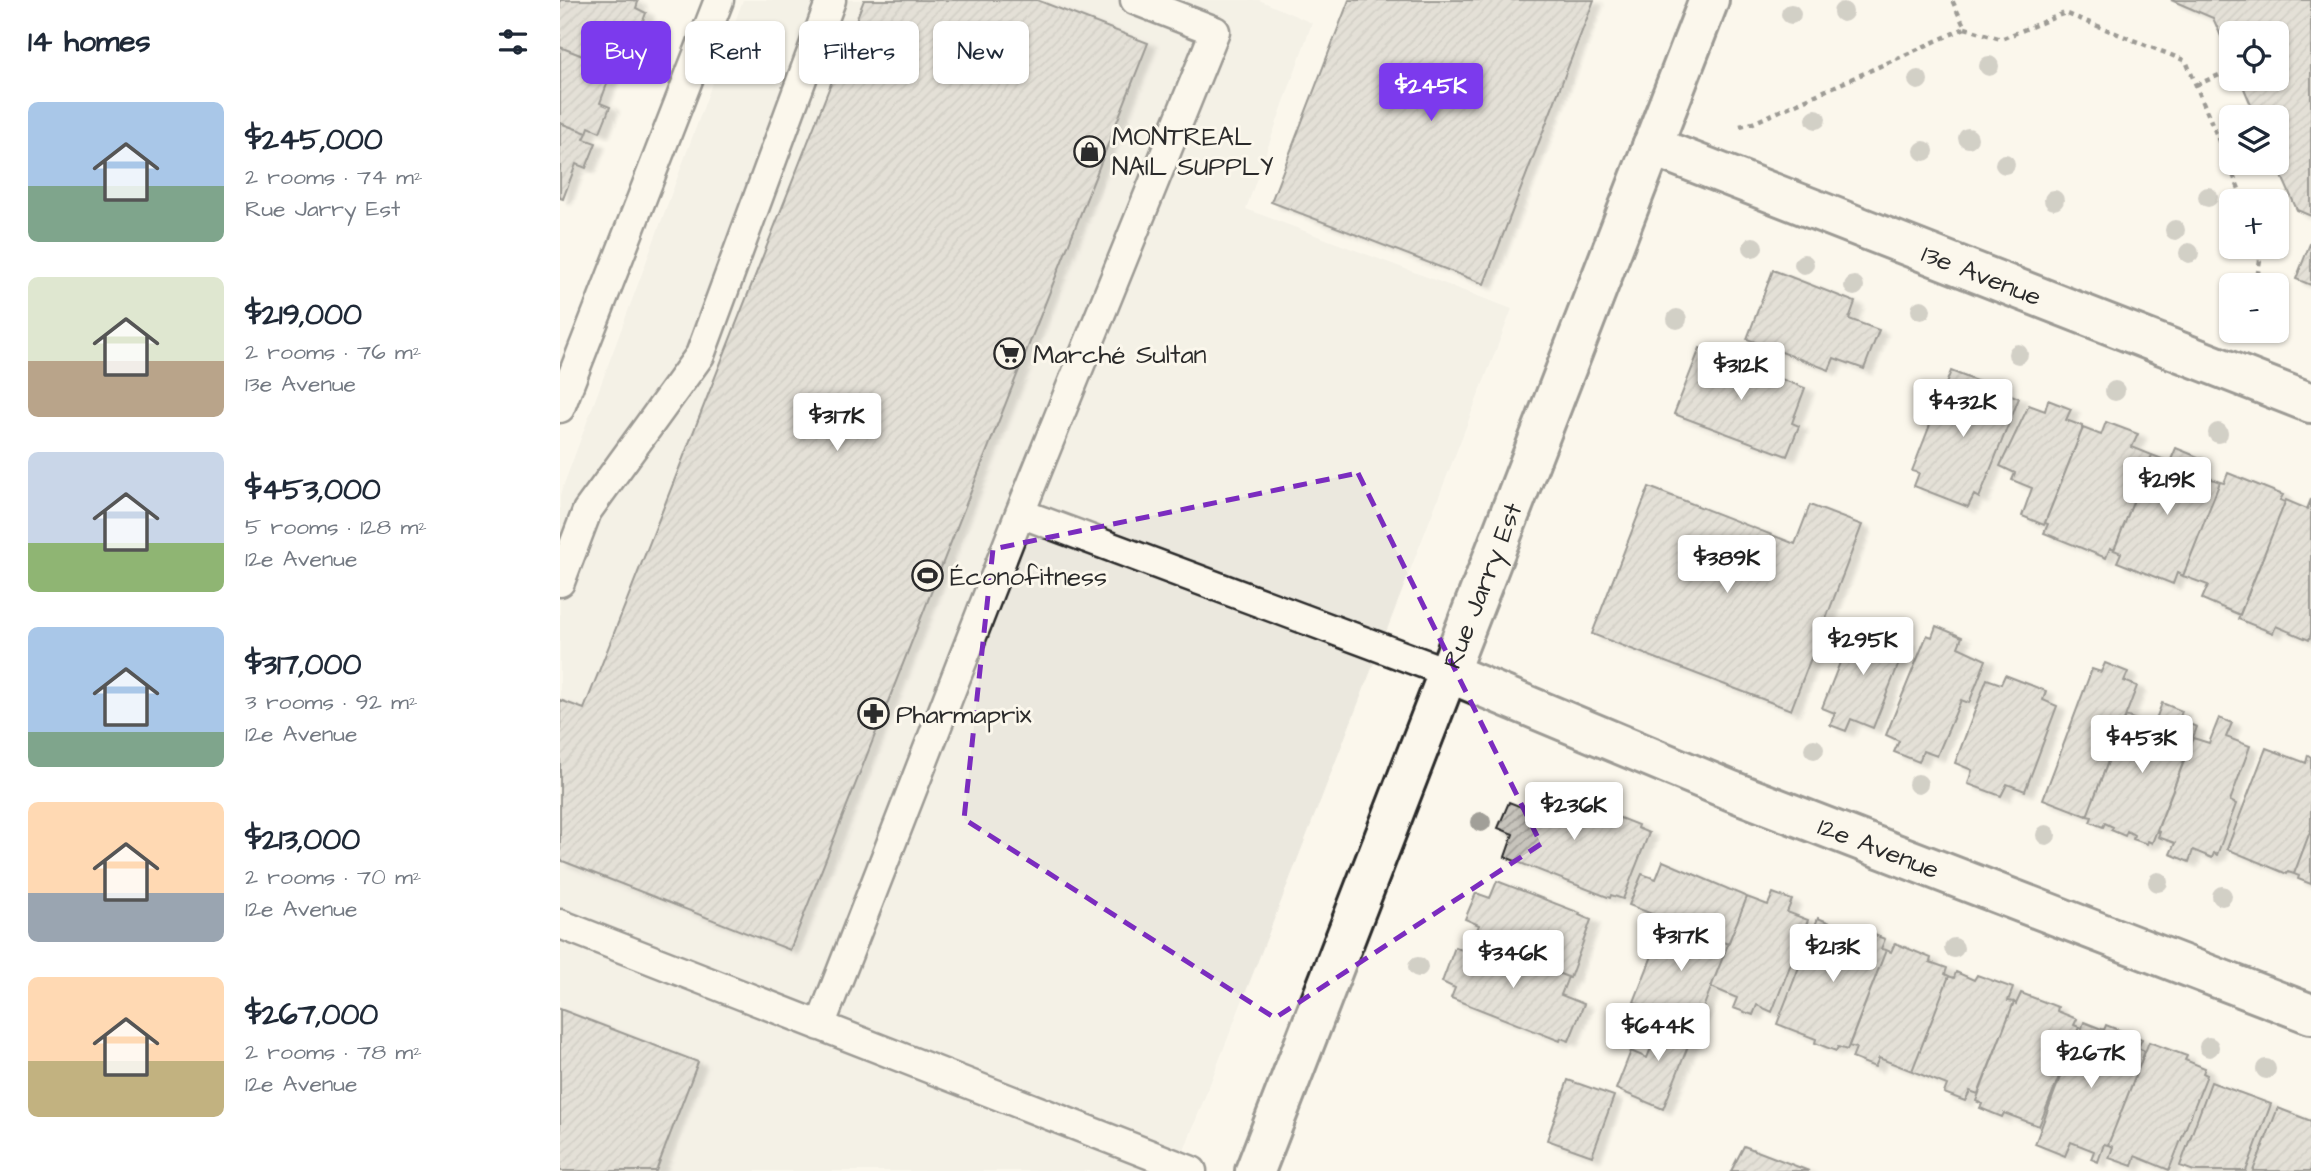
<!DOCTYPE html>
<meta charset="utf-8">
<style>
body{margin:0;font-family:"Architects Daughter",sans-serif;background:#f6f6f7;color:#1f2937;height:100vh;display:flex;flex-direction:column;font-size:26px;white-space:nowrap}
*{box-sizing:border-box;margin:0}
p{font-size:23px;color:#747a83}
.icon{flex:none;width:38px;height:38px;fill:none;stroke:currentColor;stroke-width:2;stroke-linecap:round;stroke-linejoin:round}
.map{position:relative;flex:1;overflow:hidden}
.drawer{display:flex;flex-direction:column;background:#fff;width:560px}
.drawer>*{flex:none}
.hud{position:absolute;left:21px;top:21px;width:665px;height:63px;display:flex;gap:14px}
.tools{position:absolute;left:1659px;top:21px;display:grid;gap:14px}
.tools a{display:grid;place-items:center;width:70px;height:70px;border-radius:10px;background:#fff;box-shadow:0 2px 5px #0004;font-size:35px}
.price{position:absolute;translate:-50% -60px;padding:0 16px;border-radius:7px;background:#fff;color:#222;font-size:23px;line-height:46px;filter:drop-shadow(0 2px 4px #0008)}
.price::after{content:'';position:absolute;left:50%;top:42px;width:21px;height:16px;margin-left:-10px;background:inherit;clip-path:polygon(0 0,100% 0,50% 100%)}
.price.selected{background:#7c3aed;color:#fff}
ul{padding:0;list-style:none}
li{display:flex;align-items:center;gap:21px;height:175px;padding:0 28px}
li span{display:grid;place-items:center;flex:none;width:196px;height:140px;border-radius:10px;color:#555}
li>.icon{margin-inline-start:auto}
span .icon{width:84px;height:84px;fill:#fffc;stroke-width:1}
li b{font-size:30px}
h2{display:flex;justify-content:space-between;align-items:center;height:84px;padding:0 28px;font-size:30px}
.tag{padding:0 24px;border-radius:10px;background:#fff;box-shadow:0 2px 5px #0004;font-size:24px;line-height:63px}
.tag.selected{background:#7c3aed;color:#fff}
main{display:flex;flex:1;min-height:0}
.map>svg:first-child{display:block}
.built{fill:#ebe8de}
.building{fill:url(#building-hatch);stroke:#2b2b2b;stroke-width:2;filter:url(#shadow)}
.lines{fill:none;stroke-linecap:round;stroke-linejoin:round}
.service-casing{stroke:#2b2b2b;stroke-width:33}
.minor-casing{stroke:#2b2b2b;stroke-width:44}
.tertiary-casing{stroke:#2b2b2b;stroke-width:44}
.path{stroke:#2b2b2b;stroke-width:4.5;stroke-dasharray:5 5;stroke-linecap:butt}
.service{stroke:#fbf7ec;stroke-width:28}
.minor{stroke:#fbf7ec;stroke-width:38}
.tertiary{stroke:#fbf7ec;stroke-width:38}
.tree{fill:#a19f98}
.marked{fill:none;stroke:#7b2cbf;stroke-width:5;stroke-dasharray:14 9;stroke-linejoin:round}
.labels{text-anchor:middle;stroke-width:6;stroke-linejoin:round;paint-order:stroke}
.poi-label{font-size:26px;fill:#2b2b2b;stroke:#fbf7ec;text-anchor:start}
.street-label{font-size:26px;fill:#2b2b2b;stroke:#fbf7ec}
</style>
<main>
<section class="drawer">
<h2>14 homes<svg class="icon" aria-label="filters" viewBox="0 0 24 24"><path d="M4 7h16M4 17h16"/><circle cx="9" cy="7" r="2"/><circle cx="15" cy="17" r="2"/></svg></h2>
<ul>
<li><span style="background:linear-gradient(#a9c7e8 60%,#7fa58c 0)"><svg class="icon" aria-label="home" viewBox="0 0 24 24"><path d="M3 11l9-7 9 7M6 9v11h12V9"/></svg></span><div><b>$245,000</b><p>2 rooms · 74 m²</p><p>Rue Jarry Est</p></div></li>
<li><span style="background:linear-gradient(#dfe7d0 60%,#b9a48a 0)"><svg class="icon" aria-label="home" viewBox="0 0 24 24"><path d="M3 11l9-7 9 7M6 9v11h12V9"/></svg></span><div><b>$219,000</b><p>2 rooms · 76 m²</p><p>13e Avenue</p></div></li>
<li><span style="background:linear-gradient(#c9d6e8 65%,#8fb573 0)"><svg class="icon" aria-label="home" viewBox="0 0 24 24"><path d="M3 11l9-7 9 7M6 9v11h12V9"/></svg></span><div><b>$453,000</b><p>5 rooms · 128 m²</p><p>12e Avenue</p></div></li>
<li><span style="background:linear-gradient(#a9c7e8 75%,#7fa58c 0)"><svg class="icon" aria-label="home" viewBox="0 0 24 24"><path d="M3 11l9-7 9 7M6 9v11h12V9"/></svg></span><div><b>$317,000</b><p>3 rooms · 92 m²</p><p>12e Avenue</p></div></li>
<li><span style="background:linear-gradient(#ffd9b3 65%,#9aa5b1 0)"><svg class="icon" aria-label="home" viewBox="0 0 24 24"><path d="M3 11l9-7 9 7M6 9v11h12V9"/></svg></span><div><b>$213,000</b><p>2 rooms · 70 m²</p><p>12e Avenue</p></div></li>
<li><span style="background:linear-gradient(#ffd9b3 60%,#c2b280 0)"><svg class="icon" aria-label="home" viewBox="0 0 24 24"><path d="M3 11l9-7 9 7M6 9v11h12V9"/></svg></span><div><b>$267,000</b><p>2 rooms · 78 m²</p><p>12e Avenue</p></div></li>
</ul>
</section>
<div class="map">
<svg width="1751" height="1171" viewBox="0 0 1751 1171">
<defs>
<pattern id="building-hatch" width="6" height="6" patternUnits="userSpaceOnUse" patternTransform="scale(1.75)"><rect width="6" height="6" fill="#c7c4bc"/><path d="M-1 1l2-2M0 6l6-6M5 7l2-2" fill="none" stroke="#a29f99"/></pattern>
<filter id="shadow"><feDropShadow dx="8" dy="4.5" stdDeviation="2" flood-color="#0004"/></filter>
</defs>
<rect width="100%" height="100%" fill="#fbf7ec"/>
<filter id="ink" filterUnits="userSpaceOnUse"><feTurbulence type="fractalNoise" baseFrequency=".0143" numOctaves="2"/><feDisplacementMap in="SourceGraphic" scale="14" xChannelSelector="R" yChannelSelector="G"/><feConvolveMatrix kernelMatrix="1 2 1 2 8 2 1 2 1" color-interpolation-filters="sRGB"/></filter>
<g filter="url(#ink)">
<!-- built -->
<path class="built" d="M183,0H699L752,23L686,209L952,309L616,1171H0V495Z"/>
<!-- building -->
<path class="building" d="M0,0H74L78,2L76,8L86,13L77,36L66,33L53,68L0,47Z
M304,0H477L588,43L230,950L0,860V700L24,709Z
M789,0H1034L924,284L711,202Z
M1611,0H1751V216L1737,210L1716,163L1717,117H1696L1680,79H1717V33H1671V59L1653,18Z
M0,47L53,68L40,103L50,107L40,132L29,127L27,133L0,123Z
M0,123L27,133L24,139L36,143L26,168L16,164L3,199L0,198Z
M1751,241V285L1736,279Z
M1213,270L1295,302L1289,319L1319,330L1304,369L1274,358L1269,370L1187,339Z
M1140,348L1245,388L1232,423L1239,426L1227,456L1114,414Z
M1391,371L1459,398L1419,498L1414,495L1408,507L1354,486L1359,473L1352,471Z
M1488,400L1511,409L1506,420L1522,426V430L1484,525L1462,516L1472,488L1452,480L1455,473L1440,466L1469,405L1485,411Z
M1546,422L1578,434L1572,447L1592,455L1554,550L1550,548L1546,558L1484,533L1488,524L1485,523L1523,428L1541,435Z
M1616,448L1643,459L1637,473L1660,482L1623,576L1617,573L1613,584L1557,562L1561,553L1554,550L1592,455L1610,462Z
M1668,473L1723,495L1720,500L1725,502L1680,615L1642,599L1648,585L1623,576L1660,482L1664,483Z
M1089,487L1235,544L1250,505L1302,525L1231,710L1032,634Z
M1751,499V634L1749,640L1716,626L1713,633L1678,619L1726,500L1747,509Z
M1296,622L1347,643L1313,728L1291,719L1286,731L1270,725L1275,713L1262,708Z
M1376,626L1402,637L1398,647L1426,660L1409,703L1401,700L1377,756L1363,751L1359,762L1334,752L1339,741L1326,735L1367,635L1372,637Z
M1545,663L1568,672L1564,681L1577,686L1527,816L1483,799L1532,669L1541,672Z
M1445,675L1486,691L1483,700L1497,706L1465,791L1447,784L1441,796L1408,784L1412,770L1395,763L1427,679L1441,684Z
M1602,703L1622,711L1619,720L1637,727L1592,843L1588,841L1587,844L1573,839L1574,835L1567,831L1565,836L1551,830L1553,827L1545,823L1543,827L1530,822L1532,817L1527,816L1566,716L1593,727Z
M1659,718L1672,723L1666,737L1690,746L1670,801L1676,804L1657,855L1654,853L1652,858L1633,850L1629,862L1610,854L1615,843L1598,837L1600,832L1597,831L1633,738L1649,743Z
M1706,748L1746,763L1748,755L1751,757V829L1734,874L1728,872L1727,874L1667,849Z
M974,784L1078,825L1077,828L1089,833L1063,899L1051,895L1050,898L945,857L953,834L938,828L949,802L964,808Z
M1751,829V884L1738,879L1739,876L1734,874Z
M1103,861L1187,897L1168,944L1069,905L1082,874L1096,879Z
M937,881L1020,913L1019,915L1031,920L1010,978L913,940L919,925L905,919L916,893L930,898Z
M1213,893L1232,900L1227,912L1248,920L1212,1012L1197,1005L1193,1015L1173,1008L1177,998L1151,987L1187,897L1208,905Z
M1258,918L1287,930L1289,925L1325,939L1321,949L1326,950L1287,1050L1278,1047L1276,1051L1255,1043L1256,1039L1217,1024Z
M1106,920L1168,944L1136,1026L1074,1002Z
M913,940L1008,977L1001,995L1024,1004L1009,1041L1001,1038L1000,1041L891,998L895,988L882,982L895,947L909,953Z
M1335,943L1371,958L1370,962L1387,968L1385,974L1389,976L1352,1071L1319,1058L1315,1067L1292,1058L1296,1048L1289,1046L1326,950L1331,952Z
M1396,972L1414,980L1417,975L1453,988L1448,1001L1454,1002L1418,1094L1410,1091L1405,1101L1384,1093L1387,1085L1352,1071L1389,976L1394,978Z
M1461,993L1498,1007L1497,1011L1517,1019L1514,1025L1519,1027L1479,1126L1444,1113L1442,1117L1420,1108L1422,1104L1416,1101L1454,1002L1456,1004Z
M0,1009L138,1062L96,1171H0Z
M1104,1014L1136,1026L1103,1109L1056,1089L1071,1051L1087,1058Z
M1524,1022L1544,1030L1546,1025L1582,1039L1578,1048L1585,1051L1548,1145L1544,1144L1538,1162L1531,1159L1534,1151L1511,1142L1505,1156L1475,1144L1519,1027L1522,1028Z
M1589,1042L1627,1056L1625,1060L1645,1068L1643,1073L1647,1075L1609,1170L1575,1156L1572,1166L1549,1158L1553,1147L1548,1145Z
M1008,1080L1054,1096L1032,1156L987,1140Z
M1651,1082L1711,1104L1686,1171H1634L1620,1166Z
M1718,1108L1751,1121V1171H1693Z
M1184,1146L1249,1171H1171Z"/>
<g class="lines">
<defs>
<path id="service" d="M0,408L159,0
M460,513L889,673
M0,582L27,511L140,355L271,0
M0,924L632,1171
M260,1026L460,513L655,31L575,0"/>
<g id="minor">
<path id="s1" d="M1092,146L1751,403"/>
<path id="s2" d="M889,673L1172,791L1751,1014"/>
</g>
<g id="tertiary">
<path id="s3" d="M695,1171L1149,0"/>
</g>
</defs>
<!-- service casing -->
<use href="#service" class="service-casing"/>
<!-- minor casing -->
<use href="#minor" class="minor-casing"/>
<!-- tertiary casing -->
<use href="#tertiary" class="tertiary-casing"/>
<!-- path -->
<path class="path" d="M1405,28L1441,39L1505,13L1626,61L1684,201
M1636,85L1671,70
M1180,126L1193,123L1405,28L1392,0
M1696,285L1702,247"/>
<!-- service -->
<use href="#service" class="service"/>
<!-- minor -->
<use href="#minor" class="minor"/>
<!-- tertiary -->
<use href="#tertiary" class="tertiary"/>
</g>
<!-- trees -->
<g class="tree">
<circle cx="1283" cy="12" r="10"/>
<circle cx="1231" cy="14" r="10"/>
<circle cx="1429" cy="66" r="10"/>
<circle cx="1358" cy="80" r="10"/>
<circle cx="1256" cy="119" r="10"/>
<circle cx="1408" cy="138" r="10"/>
<circle cx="1364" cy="151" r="10"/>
<circle cx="1445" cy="164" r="10"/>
<circle cx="1648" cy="197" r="10"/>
<circle cx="1494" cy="200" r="10"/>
<circle cx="1615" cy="230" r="10"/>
<circle cx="1193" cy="247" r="10"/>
<circle cx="1629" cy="253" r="10"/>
<circle cx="1244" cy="264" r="10"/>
<circle cx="1294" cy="286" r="10"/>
<circle cx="1361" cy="310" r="10"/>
<circle cx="1117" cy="319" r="10"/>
<circle cx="1458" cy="354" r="10"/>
<circle cx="1555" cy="391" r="10"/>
<circle cx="1658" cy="433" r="10"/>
<circle cx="1254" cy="749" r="10"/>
<circle cx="1358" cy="784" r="10"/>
<circle cx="921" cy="822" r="10"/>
<circle cx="1486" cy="835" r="10"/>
<circle cx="1598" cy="882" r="10"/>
<circle cx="1662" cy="896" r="10"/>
<circle cx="1394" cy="948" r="10"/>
<circle cx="858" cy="967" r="10"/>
<circle cx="1649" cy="1047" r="10"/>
<circle cx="1706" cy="1069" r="10"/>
</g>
</g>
<!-- marked area -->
<path d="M0 0H1751V1171H0ZM798,473L981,844L715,1018L404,819L433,549Z" fill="#fbf7ec" fill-opacity=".55" fill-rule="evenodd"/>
<path class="marked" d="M798,473L981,844L715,1018L404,819L433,549Z"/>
<!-- icons -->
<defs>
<symbol id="shop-ring" viewBox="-11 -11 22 22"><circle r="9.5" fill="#fbf7ec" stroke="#2b2b2b" stroke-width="1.5"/><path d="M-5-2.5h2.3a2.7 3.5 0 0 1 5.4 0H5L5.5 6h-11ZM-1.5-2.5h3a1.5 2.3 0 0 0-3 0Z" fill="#2b2b2b"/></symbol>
<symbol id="supermarket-ring" viewBox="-11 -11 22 22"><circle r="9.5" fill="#fbf7ec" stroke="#2b2b2b" stroke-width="1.5"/><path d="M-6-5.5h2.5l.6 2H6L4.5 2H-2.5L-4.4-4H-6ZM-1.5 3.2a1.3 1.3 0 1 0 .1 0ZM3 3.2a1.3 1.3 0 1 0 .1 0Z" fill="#2b2b2b"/></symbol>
<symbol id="stadium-ring" viewBox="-11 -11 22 22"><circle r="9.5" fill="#fbf7ec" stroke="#2b2b2b" stroke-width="1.5"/><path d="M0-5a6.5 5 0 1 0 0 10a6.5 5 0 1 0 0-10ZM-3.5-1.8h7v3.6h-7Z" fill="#2b2b2b"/></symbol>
<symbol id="pharmacy-ring" viewBox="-11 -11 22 22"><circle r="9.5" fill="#fbf7ec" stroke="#2b2b2b" stroke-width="1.5"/><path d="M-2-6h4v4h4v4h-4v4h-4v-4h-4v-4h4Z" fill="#2b2b2b"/></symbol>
</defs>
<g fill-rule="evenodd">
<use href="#shop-ring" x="512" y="134" width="35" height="35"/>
<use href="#supermarket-ring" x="432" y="336" width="35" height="35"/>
<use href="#stadium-ring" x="350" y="558" width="35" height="35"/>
<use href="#pharmacy-ring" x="296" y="696" width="35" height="35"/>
</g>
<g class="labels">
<!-- poi labels -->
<g class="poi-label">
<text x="552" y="145">MONTREAL<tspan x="552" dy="30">NAIL SUPPLY</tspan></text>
<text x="473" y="363">Marché Sultan</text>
<text x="390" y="585">Éconofitness</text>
<text x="336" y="723">Pharmaprix</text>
</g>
<!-- street labels -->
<g class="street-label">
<text dy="9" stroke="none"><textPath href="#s1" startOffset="354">13e Avenue</textPath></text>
<text dy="9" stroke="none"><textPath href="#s3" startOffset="628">Rue Jarry Est</textPath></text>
<text dy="9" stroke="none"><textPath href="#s2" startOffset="464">12e Avenue</textPath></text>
</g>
</g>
</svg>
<div class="tools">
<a><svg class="icon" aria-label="locate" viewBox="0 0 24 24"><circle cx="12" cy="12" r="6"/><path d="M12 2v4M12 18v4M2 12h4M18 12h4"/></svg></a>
<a><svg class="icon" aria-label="layers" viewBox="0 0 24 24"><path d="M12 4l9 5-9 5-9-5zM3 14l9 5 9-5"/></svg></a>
<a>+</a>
<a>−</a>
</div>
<b class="price selected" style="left:871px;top:123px">$245K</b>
<b class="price" style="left:1181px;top:402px">$312K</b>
<b class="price" style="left:1403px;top:439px">$432K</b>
<b class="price" style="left:277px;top:453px">$317K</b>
<b class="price" style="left:1607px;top:517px">$219K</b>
<b class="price" style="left:1167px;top:595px">$389K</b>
<b class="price" style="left:1303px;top:677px">$295K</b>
<b class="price" style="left:1582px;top:775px">$453K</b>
<b class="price" style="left:1014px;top:842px">$236K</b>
<b class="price" style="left:1121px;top:973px">$317K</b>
<b class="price" style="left:1273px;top:984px">$213K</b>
<b class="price" style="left:953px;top:990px">$346K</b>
<b class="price" style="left:1098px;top:1063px">$644K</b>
<b class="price" style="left:1531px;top:1090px">$267K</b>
<div class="hud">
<a class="tag selected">Buy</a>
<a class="tag">Rent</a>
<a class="tag">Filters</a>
<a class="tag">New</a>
</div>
</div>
</main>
